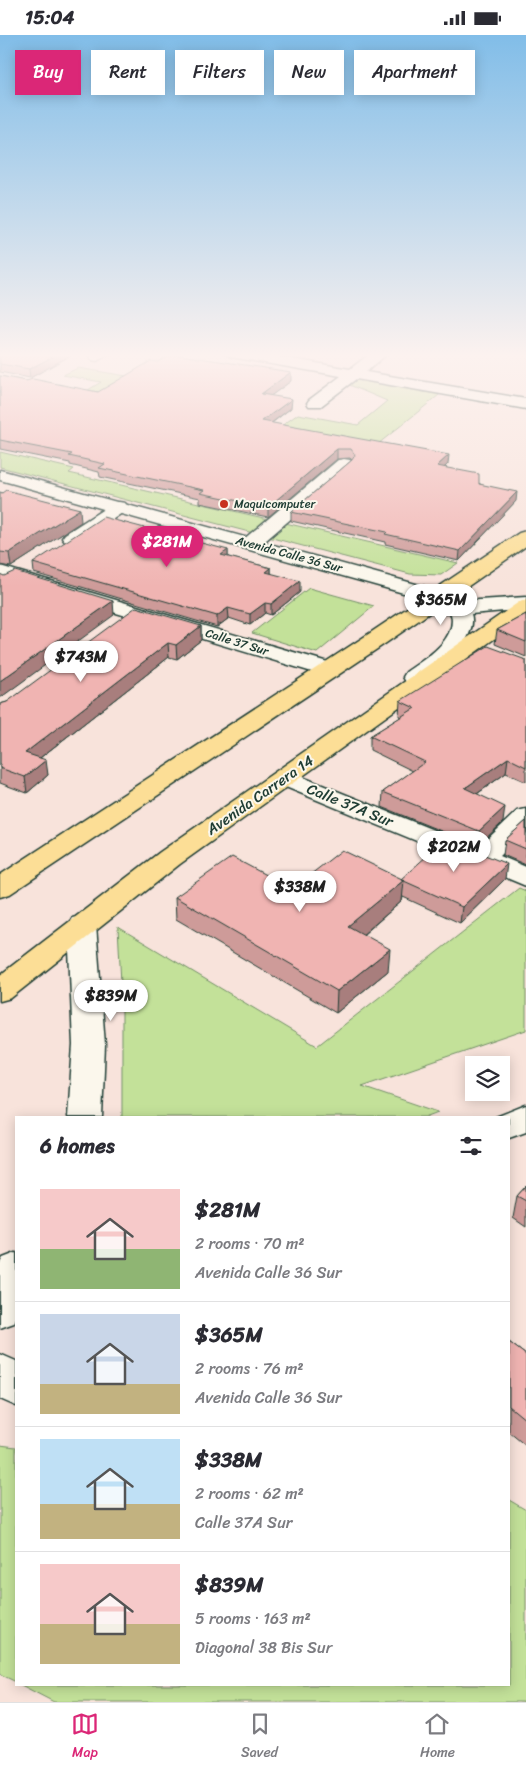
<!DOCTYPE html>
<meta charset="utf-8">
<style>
body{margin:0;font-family:Sriracha,sans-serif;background:#f2f2f3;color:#2b2b33;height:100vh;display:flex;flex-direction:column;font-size:19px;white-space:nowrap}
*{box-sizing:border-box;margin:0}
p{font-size:16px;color:#7c7c81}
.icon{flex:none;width:28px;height:28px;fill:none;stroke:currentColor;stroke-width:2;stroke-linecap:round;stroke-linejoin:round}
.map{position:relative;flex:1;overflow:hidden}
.side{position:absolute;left:15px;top:1081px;width:495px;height:570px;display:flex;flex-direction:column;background:#fff;border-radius:0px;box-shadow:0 2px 12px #0003}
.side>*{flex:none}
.hud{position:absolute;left:15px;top:15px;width:496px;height:45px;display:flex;gap:10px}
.fabs{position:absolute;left:465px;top:1021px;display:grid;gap:10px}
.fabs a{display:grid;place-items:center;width:45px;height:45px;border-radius:0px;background:#fff;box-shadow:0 2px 12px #0003;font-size:25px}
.price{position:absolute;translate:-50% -42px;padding:0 11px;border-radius:18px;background:#fff;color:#222;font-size:16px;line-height:32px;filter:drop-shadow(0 1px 2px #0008)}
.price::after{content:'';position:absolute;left:50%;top:30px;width:15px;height:11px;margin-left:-8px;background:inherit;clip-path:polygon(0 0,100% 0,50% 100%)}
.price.current{background:#db2777;color:#fff}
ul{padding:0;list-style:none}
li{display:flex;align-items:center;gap:15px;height:125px;padding:0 25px}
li+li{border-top:1px solid #e1e1e2}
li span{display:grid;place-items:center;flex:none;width:140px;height:100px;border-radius:0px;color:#555}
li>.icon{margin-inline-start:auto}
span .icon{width:60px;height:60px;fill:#fffc;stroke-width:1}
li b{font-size:21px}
h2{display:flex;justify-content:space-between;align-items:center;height:60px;padding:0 25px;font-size:21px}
.chip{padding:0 18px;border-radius:0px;background:#fff;box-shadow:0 2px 12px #0003;font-size:18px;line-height:45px}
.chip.current{background:#db2777;color:#fff}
.status{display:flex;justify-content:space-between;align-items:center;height:35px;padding:0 25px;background:#fff;direction:ltr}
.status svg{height:14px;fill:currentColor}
.dock{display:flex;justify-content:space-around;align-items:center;height:70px;border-top:1px solid #e1e1e2;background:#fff;font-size:14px;color:#7c7c81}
.dock a{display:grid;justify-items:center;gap:2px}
.dock .current{color:#db2777}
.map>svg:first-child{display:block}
.green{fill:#c3e199;stroke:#718f66}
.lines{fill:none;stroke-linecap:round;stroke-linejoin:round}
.street-casing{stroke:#1f3d34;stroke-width:3}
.secondary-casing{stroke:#1f3d34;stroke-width:3}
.primary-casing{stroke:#1f3d34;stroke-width:3}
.street{fill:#fbf7ec;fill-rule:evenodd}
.secondary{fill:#fbf7ec;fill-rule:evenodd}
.primary{fill:#fcde96;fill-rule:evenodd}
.wall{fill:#ce9b99;stroke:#1f3d34}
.shaded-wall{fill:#a87e7d;stroke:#1f3d34}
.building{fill:#f0b4b2;stroke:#1f3d34}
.poi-dot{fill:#c8321e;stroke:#fbf7ec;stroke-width:2}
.labels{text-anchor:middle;stroke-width:4;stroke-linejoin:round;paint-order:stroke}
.far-poi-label{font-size:12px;fill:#1f3d34;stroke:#fbf7ec;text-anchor:start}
.far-street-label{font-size:12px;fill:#1f3d34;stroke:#fbf7ec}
.street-label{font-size:15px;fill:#1f3d34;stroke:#fbf7ec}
</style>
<div class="status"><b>15:04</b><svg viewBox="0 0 49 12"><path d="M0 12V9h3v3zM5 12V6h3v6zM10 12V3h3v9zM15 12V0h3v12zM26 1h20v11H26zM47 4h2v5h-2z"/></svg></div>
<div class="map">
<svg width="526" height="1667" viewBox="0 0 526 1667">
<rect width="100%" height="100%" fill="#f8e3db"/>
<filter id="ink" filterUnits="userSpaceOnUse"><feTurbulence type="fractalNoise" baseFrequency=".02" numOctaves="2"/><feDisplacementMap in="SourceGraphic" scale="10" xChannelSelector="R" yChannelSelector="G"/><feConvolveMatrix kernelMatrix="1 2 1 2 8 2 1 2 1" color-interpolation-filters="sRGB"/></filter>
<g filter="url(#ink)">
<!-- green -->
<path class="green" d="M78,333L133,342L95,364L80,360L101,347L63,340Z
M358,341L444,356L373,413L276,395L298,379L358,390L387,366L347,349Z
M0,417L74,434L69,438L458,528L441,540L410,539L0,432Z
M309,553L374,571L317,618L252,598Z
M519,853L526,856V995L362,1051L438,1077L425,1082H122V967L118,892L317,1011Z
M0,1410L16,1412V1647L0,1639Z
M509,1465L526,1475V1667H54L21,1650H509Z"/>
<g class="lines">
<defs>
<path id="street" d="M93,318H111L97,326L92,325L90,322Z
M224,318H258L350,334L371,318H388L366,337L526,364V374L356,344L321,371H309L307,368L309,365L341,341L231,322Z
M344,424L350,425L353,429L350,433L258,512L251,514L244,512L241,508L244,504L338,425Z
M119,467L125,468L128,472L125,476L79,507L72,509L65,507L62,503L65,499L113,468Z
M0,531L338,630L341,635L338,640L330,642L322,640L0,543Z
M285,735L478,813L517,776L526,774V797L500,821L526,832V851L276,748L272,743L276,738Z"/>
<path id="secondary" d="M0,435L456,560L463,566L526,562V574L471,579C479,602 441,638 421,647C416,649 412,648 406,647L403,642L406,637C423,625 458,605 451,579L436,577L433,573L436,569L439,568L0,445Z
M82,881L92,883L96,890L105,1010L102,1082H68L73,1010L68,890L72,883Z
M526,1070V1097L509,1103V1082H496Z
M16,1218V1283L14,1288L0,1293V1228L3,1223Z
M0,1319L16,1326V1371L0,1364Z"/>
<path id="primary" d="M526,496V511L386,608L10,859L0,862V840L370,598L519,498Z
M526,565V581L180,829L11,963L0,966V940L160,817L519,567Z"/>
</defs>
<!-- street casing -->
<use href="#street" class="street-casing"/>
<!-- secondary casing -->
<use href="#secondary" class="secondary-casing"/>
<!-- primary casing -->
<use href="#primary" class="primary-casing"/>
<!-- street -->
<use href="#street" class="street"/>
<!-- secondary -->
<use href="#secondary" class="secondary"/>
<!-- primary -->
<use href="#primary" class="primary"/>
</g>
<!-- wall -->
<path class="wall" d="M0,318H75L30,343L0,337Z
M0,341L26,346L98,357L291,346L270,361L291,373L272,388L448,429L445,432L516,466L459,526L385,509V507L291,486V477L352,425L350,423L337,424L268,482L200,468V463L100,442L99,437L70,430V428L0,414Z
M0,457L81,487L11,532L0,530Z
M228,515V522L271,533V538L300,557L271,580L265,578L250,590L229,583L217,592L34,538L33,528Z
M526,579V622L495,609L497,595Z
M201,591V605L177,624L169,622L40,723L48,740L27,758L0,748V669L7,667Z
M526,625V747L506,738L477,759L503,787L478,811L382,772L383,757L413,736L370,715V701L401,682L399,681L400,666Z
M526,786V830L503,820L505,805Z
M401,844H505L460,888L403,862L402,866L363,900L388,936L336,978L176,884L175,862L292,854Z
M526,1151V1192L513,1183L517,1161Z
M509,1307L526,1320V1411L509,1397Z"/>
<!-- shaded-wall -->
<path class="shaded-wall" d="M60,318H75L30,343L29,334Z
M291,337V346L261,368V359Z
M292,364L291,373L262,395V386Z
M337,414V424L268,482V472Z
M449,420L448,429L436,440L437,431Z
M517,457L516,466L459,526L460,516Z
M80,474L81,487L11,532L9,518Z
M228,515V525L221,520Z
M271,533V543L266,537Z
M300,546V557L271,580V569Z
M113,566L114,580L0,663V646Z
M265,568V578L250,590V579Z
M228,573L229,583L217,592V581Z
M201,591V605L177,624L176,610Z
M168,608L169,622L27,733L25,718Z
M508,723L506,738L464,768L465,753Z
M46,725L48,740L27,758L25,742Z
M505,772L503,787L478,811L479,796Z
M507,829L505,844L460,888L462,872Z
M404,845L402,866L347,913L348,891Z
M390,914L388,936L336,978L337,956Z"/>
<!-- building -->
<path class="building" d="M0,318H60L29,334L0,329Z
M173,319L291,337L261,359L292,364L262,386L449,420L437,431L479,439V449L517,457L460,516L385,499L387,497L291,477L352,425L355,420L351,414H337L268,472L200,458L204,455L99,433L105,429L69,421L72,419L0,405V341L26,346L33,344L98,357L151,326L158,327Z
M6,455L80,474L9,518L0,517V457L2,458Z
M103,482L228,515L221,520L271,533L266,537L300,546L271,569L265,568L250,579L228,573L217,581L33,528Z
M15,536L113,566L0,646V539L4,541Z
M136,572L201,591L176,610L168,608L25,718L46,725L25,742L0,733V669L7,667Z
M526,579V607L497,595Z
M488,611L526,625V732L508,723L465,753L505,772L479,796L383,757L425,727L370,701L415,673L400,666Z
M526,786V814L505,805Z
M446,804L507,829L462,872L404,846V845L401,844Z
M342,815L404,845L348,891L390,914L337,956L175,862L232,822L292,854Z
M526,1151V1166L517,1161Z
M509,1307L526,1320V1385L509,1371Z"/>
</g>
<!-- sky -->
<linearGradient id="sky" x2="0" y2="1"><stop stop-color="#81bde8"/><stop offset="0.58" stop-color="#fcf2ef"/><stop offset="1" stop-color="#fcf2ef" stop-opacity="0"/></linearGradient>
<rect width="526" height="552" fill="url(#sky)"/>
<!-- markers -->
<circle class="poi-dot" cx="224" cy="469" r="5"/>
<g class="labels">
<!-- far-poi labels -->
<g class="far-poi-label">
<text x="234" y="473">Maquicomputer</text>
</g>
<!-- far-street labels -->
<g class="far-street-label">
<text transform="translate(289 519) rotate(15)" y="4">Avenida Calle 36 Sur</text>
<text transform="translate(237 607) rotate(17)" y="4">Calle 37 Sur</text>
</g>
<!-- street labels -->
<g class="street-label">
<text transform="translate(260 760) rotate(-35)" y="5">Avenida Carrera 14</text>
<text transform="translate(350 770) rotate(22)" y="5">Calle 37A Sur</text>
</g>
</g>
</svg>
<div class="fabs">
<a><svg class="icon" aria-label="layers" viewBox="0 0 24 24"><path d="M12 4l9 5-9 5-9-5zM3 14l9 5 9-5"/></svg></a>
</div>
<b class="price current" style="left:167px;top:533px">$281M</b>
<b class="price" style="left:441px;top:591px">$365M</b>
<b class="price" style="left:81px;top:648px">$743M</b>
<b class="price" style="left:454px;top:838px">$202M</b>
<b class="price" style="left:300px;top:878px">$338M</b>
<b class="price" style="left:111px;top:987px">$839M</b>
<div class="hud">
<a class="chip current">Buy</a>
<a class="chip">Rent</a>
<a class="chip">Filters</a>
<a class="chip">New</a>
<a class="chip">Apartment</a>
</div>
<section class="side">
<h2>6 homes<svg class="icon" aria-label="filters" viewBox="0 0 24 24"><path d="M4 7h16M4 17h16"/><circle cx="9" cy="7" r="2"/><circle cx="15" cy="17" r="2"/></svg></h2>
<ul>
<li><span style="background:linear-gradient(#f6c9c9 60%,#8fb573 0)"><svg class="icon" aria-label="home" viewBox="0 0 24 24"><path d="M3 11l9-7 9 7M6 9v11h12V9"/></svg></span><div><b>$281M</b><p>2 rooms · 70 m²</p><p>Avenida Calle 36 Sur</p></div></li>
<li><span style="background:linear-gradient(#c9d6e8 70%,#c2b280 0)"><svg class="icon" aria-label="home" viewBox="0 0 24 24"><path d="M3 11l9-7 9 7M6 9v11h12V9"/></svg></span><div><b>$365M</b><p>2 rooms · 76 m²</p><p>Avenida Calle 36 Sur</p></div></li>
<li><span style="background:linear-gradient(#bfe0f5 65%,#c2b280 0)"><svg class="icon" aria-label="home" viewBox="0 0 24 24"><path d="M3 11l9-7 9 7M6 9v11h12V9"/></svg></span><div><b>$338M</b><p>2 rooms · 62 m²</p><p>Calle 37A Sur</p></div></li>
<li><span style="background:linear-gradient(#f6c9c9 60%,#c2b280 0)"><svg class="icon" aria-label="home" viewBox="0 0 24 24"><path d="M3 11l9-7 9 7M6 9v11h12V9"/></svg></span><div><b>$839M</b><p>5 rooms · 163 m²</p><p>Diagonal 38 Bis Sur</p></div></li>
</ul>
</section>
</div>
<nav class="dock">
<a class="current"><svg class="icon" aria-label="map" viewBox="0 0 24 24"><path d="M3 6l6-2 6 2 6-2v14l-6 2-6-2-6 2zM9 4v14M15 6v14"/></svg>Map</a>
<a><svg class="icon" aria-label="saved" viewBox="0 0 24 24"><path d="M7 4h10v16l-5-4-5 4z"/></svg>Saved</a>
<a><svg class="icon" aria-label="home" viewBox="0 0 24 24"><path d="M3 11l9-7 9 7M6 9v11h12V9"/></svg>Home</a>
</nav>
